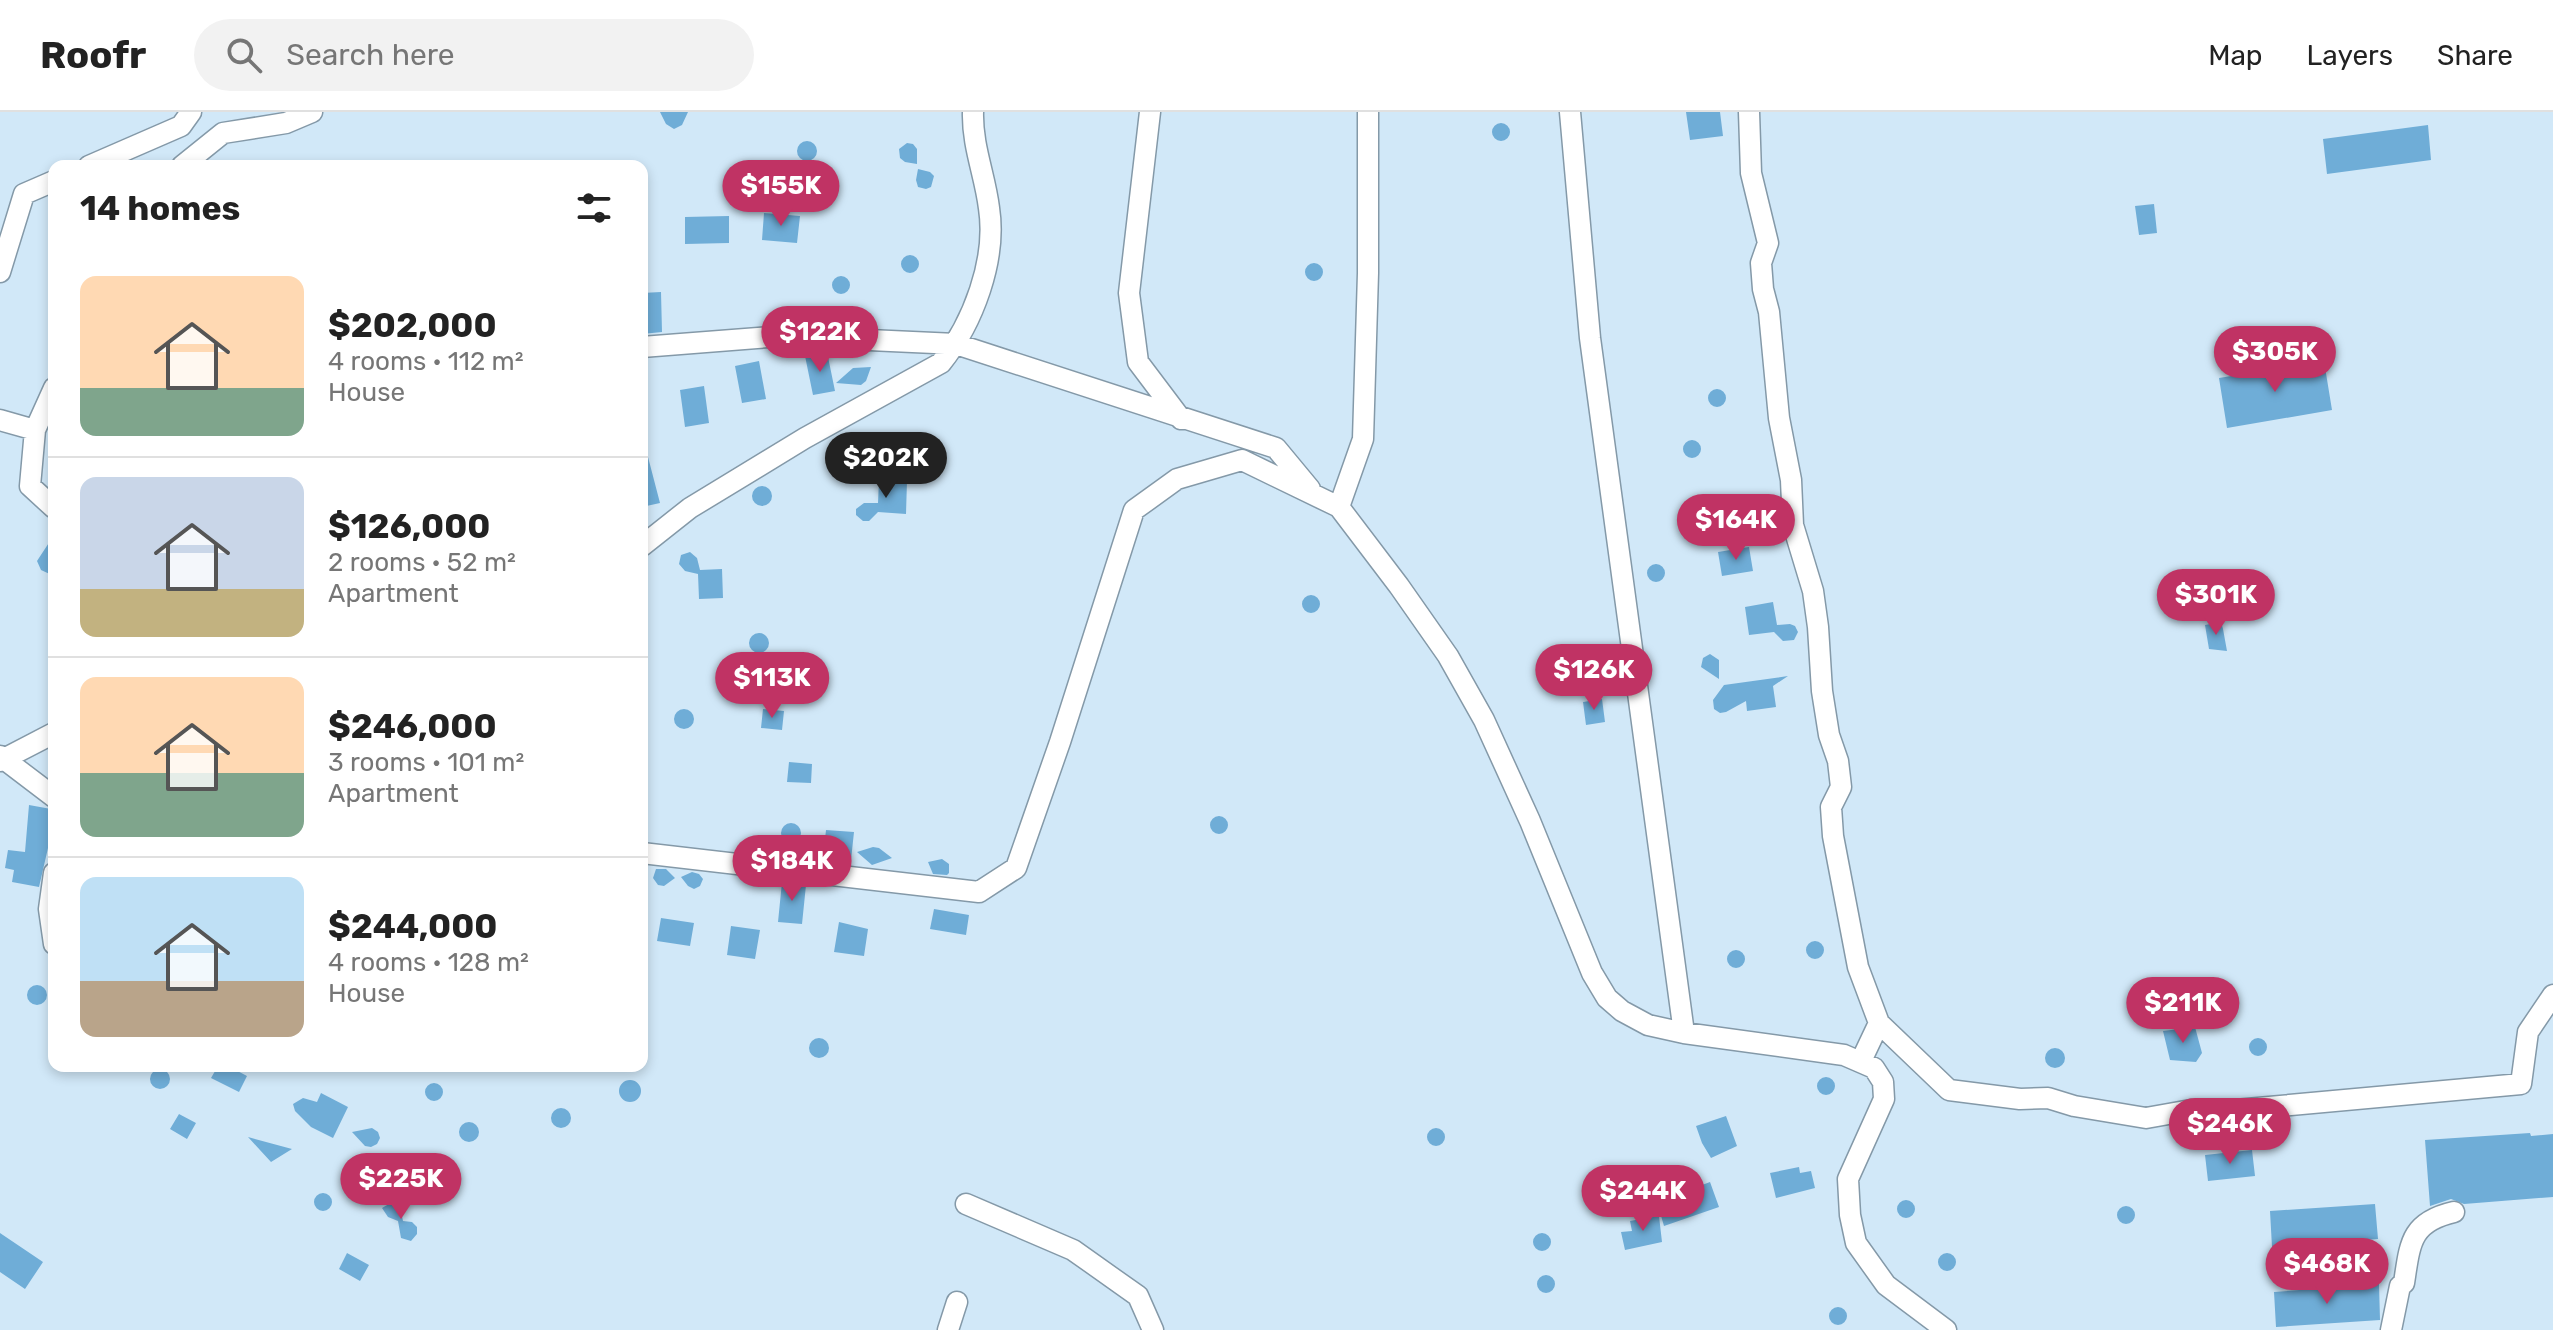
<!DOCTYPE html>
<meta charset="utf-8">
<style>
body{margin:0;font-family:Rubik,sans-serif;background:#f2f2f2;color:#222;height:100vh;display:flex;flex-direction:column;font-size:30px;white-space:nowrap}
*{box-sizing:border-box;margin:0}
p{font-size:26px;color:#767676}
.icon{flex:none;width:44px;height:44px;fill:none;stroke:currentColor;stroke-width:2;stroke-linecap:round;stroke-linejoin:round}
.map{position:relative;flex:1;overflow:hidden}
.side{position:absolute;left:48px;top:48px;width:600px;height:912px;display:flex;flex-direction:column;background:#fff;border-radius:16px;box-shadow:0 4px 12px #0003}
.side>*{flex:none}
.price{position:absolute;translate:-50% -68px;padding:0 18px;border-radius:28px;background:#c03364;color:#fff;font-size:26px;line-height:52px;filter:drop-shadow(0 2px 4px #0008)}
.price::after{content:'';position:absolute;left:50%;top:48px;width:24px;height:18px;margin-left:-12px;background:inherit;clip-path:polygon(0 0,100% 0,50% 100%)}
.price.active{background:#222;color:#fff}
ul{padding:0;list-style:none}
li{display:flex;align-items:center;gap:24px;height:200px;padding:0 32px}
li+li{border-top:2px solid #e0e0e0}
li span{display:grid;place-items:center;flex:none;width:224px;height:160px;border-radius:16px;color:#555}
li>.icon{margin-inline-start:auto}
span .icon{width:96px;height:96px;fill:#fffc;stroke-width:1}
li b{font-size:34px}
h2{display:flex;justify-content:space-between;align-items:center;height:96px;padding:0 32px;font-size:34px}
header{display:flex;align-items:center;gap:48px;box-sizing:border-box;height:112px;padding:0 40px;background:#fff;border-bottom:2px solid #e0e0e0}
header strong{font-size:38px}
nav{display:flex;gap:44px;margin-inline-start:auto;font-size:28px}
.search{width:560px;height:72px;background:#f2f2f2;display:flex;align-items:center;gap:20px;box-sizing:border-box;padding:0 28px;border-radius:44px;color:#767676;font-size:30px}
.map>svg:first-child{display:block}
.building{fill:#6fadd7}
.lines{fill:none;stroke-linecap:round;stroke-linejoin:round}
.street-casing{stroke:#8499a8;stroke-width:23}
.street{stroke:#fff;stroke-width:20}
</style>
<header>
<strong>Roofr</strong>
<div class="search"><svg class="icon" aria-label="search" viewBox="0 0 24 24"><circle cx="10" cy="10" r="6"/><path d="M15 15l6 6"/></svg>Search here</div>
<nav><a>Map</a><a>Layers</a><a>Share</a></nav>
</header>
<div class="map">
<svg width="2553" height="1218" viewBox="0 0 2553 1218">
<rect width="100%" height="100%" fill="#d1e8f8"/>
<!-- building -->
<path class="building" d="M660,0H688L682,13L674,17L666,12Z
M1686,0H1720L1723,24L1690,28Z
M1492 20a9 9 0 1 1 18 0a9 9 0 1 1-18 0Z
M2428,13L2431,48L2327,62L2323,27Z
M797 39a10 10 0 1 1 20 0a10 10 0 1 1-20 0Z
M907,31L913,32L917,37V52L905,50L900,46L899,37Z
M918,57L930,60L934,64L931,75L926,77L918,75L916,68Z
M2154,92L2157,121L2139,123L2135,94Z
M764,101L800,104L797,131L762,128Z
M729,104V131L685,132V105Z
M901 152a9 9 0 1 1 18 0a9 9 0 1 1-18 0Z
M1305 160a9 9 0 1 1 18 0a9 9 0 1 1-18 0Z
M832 173a9 9 0 1 1 18 0a9 9 0 1 1-18 0Z
M661,180L662,220L642,222V181Z
M827,240L835,279L813,283L805,244Z
M759,249L766,287L742,291L735,254Z
M2324,249L2332,298L2227,316L2219,266Z
M871,255L866,269L861,273L836,271L853,256Z
M704,274L709,311L685,315L680,278Z
M1708 286a9 9 0 1 1 18 0a9 9 0 1 1-18 0Z
M840 331a10 10 0 1 1 20 0a10 10 0 1 1-20 0Z
M1683 337a9 9 0 1 1 18 0a9 9 0 1 1-18 0Z
M648,345L660,391L642,395V346Z
M879,368L907,369L906,402L878,400L869,409H863L856,403V397L864,391H878Z
M752 384a10 10 0 1 1 20 0a10 10 0 1 1-20 0Z
M54,423V464L41,458L37,449Z
M1749,435L1753,459L1722,464L1718,440Z
M690,440L697,446L700,458L722,457L723,486L699,487L698,462L685,459L679,452L681,443Z
M1647 461a9 9 0 1 1 18 0a9 9 0 1 1-18 0Z
M1302 492a9 9 0 1 1 18 0a9 9 0 1 1-18 0Z
M1773,490L1777,513L1790,512L1795,514L1798,520L1794,528L1783,529L1774,520L1749,523L1745,495Z
M2221,510L2223,517L2227,539L2209,537L2205,513Z
M749 531a10 10 0 1 1 20 0a10 10 0 1 1-20 0Z
M1710,542L1719,548V567L1701,555L1703,546Z
M804 553a9 9 0 1 1 18 0a9 9 0 1 1-18 0Z
M1788,564L1773,574L1776,595L1747,599L1746,589L1726,600L1720,601L1714,597L1713,588L1724,573Z
M1602,587L1605,610L1586,613L1583,590Z
M674 607a10 10 0 1 1 20 0a10 10 0 1 1-20 0Z
M763,597L784,599L782,618L761,616Z
M789,650L812,652L811,671L787,670Z
M29,693L51,697L48,736L39,775L12,770L14,758L5,756L8,738L25,740Z
M1210 713a9 9 0 1 1 18 0a9 9 0 1 1-18 0Z
M781 721a10 10 0 1 1 20 0a10 10 0 1 1-20 0Z
M826,718L854,720L851,748L823,745Z
M873,735L879,736L892,746L872,753L857,740Z
M942,747L949,752V761L947,763L933,762L928,750Z
M656,757H666L675,766L664,774L658,773L653,766Z
M692,760L699,762L703,767L700,774L694,777L688,774L681,765Z
M782,770L806,773L802,812L778,810Z
M934,797L969,803L966,823L930,817Z
M661,806L694,811L690,834L657,829Z
M839,810L868,817L864,844L834,840Z
M731,814L760,818L755,847L727,843Z
M1806 838a9 9 0 1 1 18 0a9 9 0 1 1-18 0Z
M1727 847a9 9 0 1 1 18 0a9 9 0 1 1-18 0Z
M27 883a10 10 0 1 1 20 0a10 10 0 1 1-20 0Z
M2195,915L2202,941L2196,950L2170,948L2163,919Z
M2249 935a9 9 0 1 1 18 0a9 9 0 1 1-18 0Z
M809 936a10 10 0 1 1 20 0a10 10 0 1 1-20 0Z
M2045 946a10 10 0 1 1 20 0a10 10 0 1 1-20 0Z
M218,954H228L247,964L239,980L211,966Z
M150 967a10 10 0 1 1 20 0a10 10 0 1 1-20 0Z
M1817 974a9 9 0 1 1 18 0a9 9 0 1 1-18 0Z
M619 979a11 11 0 1 1 22 0a11 11 0 1 1-22 0Z
M425 980a9 9 0 1 1 18 0a9 9 0 1 1-18 0Z
M321,981L348,995L333,1026L311,1015L295,999L293,992L303,986L317,990Z
M551 1006a10 10 0 1 1 20 0a10 10 0 1 1-20 0Z
M179,1002L196,1011L187,1027L170,1017Z
M1726,1004L1737,1034L1711,1046L1702,1031L1696,1014Z
M459 1020a10 10 0 1 1 20 0a10 10 0 1 1-20 0Z
M1427 1025a9 9 0 1 1 18 0a9 9 0 1 1-18 0Z
M372,1016L378,1020L380,1026L377,1032L371,1035L365,1034L352,1020Z
M2530,1021L2531,1024L2553,1022V1085L2464,1092L2451,1087L2430,1094L2425,1028Z
M248,1025L292,1037L271,1050Z
M2252,1038L2255,1064L2208,1069L2205,1043Z
M1799,1055L1800,1061L1811,1059L1815,1076L1776,1086L1770,1061Z
M1675,1059L1681,1081L1710,1070L1719,1095L1664,1114L1650,1066Z
M314 1090a9 9 0 1 1 18 0a9 9 0 1 1-18 0Z
M1897 1097a9 9 0 1 1 18 0a9 9 0 1 1-18 0Z
M394,1089L400,1094L403,1109L412,1110L417,1115V1122L411,1129L401,1126L398,1109L388,1105L382,1096Z
M2375,1092L2378,1127L2272,1135L2270,1099Z
M2117 1103a9 9 0 1 1 18 0a9 9 0 1 1-18 0Z
M1659,1104L1662,1130L1625,1138L1621,1120L1632,1119L1630,1109Z
M1533 1130a9 9 0 1 1 18 0a9 9 0 1 1-18 0Z
M0,1121L43,1150L25,1177L0,1160Z
M1938 1150a9 9 0 1 1 18 0a9 9 0 1 1-18 0Z
M347,1141L369,1153L360,1169L339,1157Z
M1537 1172a9 9 0 1 1 18 0a9 9 0 1 1-18 0Z
M2379,1172L2380,1208L2276,1215L2274,1180Z
M1829 1204a9 9 0 1 1 18 0a9 9 0 1 1-18 0Z"/>
<g class="lines">
<defs>
<path id="street" d="M1150,0L1129,181L1138,250L1181,307
M1570,0L1590,226L1684,921
M1749,0L1751,61L1768,131L1761,151L1763,177L1769,200L1779,306L1791,368L1793,413L1813,479L1818,515L1822,579L1829,623L1838,649L1841,675L1831,695L1833,724L1858,855L1879,911L1861,949
M89,54L181,14L191,0
M182,54L223,21L286,11L312,0
M0,160L24,82L54,69
M642,235L782,224L956,232L1276,336L1310,377
M0,308L35,318L54,276
M35,318L30,374L54,396
M1339,395L1363,327L1368,161V0
M642,434L690,396L805,326L941,251C973,211 997,148 989,96C985,63 972,34 973,0
M0,644L54,685
M0,649L54,621
M642,741L979,780L1016,756L1060,630L1134,398L1177,367L1242,348L1339,395L1399,474L1448,544L1484,608L1530,709L1592,861L1607,886L1622,899L1648,913L1684,921L1844,943L1874,956L1883,970L1884,987L1848,1067L1850,1103L1856,1131L1886,1173L1946,1218
M54,761L49,797L54,832
M1879,911L1949,978L2020,987L2048,986L2074,994L2146,1006L2191,998L2213,1000L2521,972L2528,920L2553,883
M966,1092L1073,1138L1138,1184L1153,1218
M948,1218L957,1190
M2391,1218L2400,1174L2404,1171C2410,1132 2410,1110 2454,1100"/>
</defs>
<!-- street casing -->
<use href="#street" class="street-casing"/>
<!-- street -->
<use href="#street" class="street"/>
</g>
</svg>
<b class="price" style="left:781px;top:116px">$155K</b>
<b class="price" style="left:820px;top:262px">$122K</b>
<b class="price" style="left:2275px;top:282px">$305K</b>
<b class="price active" style="left:886px;top:388px">$202K</b>
<b class="price" style="left:1736px;top:450px">$164K</b>
<b class="price" style="left:2216px;top:525px">$301K</b>
<b class="price" style="left:1594px;top:600px">$126K</b>
<b class="price" style="left:772px;top:608px">$113K</b>
<b class="price" style="left:792px;top:791px">$184K</b>
<b class="price" style="left:2183px;top:933px">$211K</b>
<b class="price" style="left:2230px;top:1054px">$246K</b>
<b class="price" style="left:401px;top:1109px">$225K</b>
<b class="price" style="left:1643px;top:1121px">$244K</b>
<b class="price" style="left:2327px;top:1194px">$468K</b>
<section class="side">
<h2>14 homes<svg class="icon" aria-label="filters" viewBox="0 0 24 24"><path d="M4 7h16M4 17h16"/><circle cx="9" cy="7" r="2"/><circle cx="15" cy="17" r="2"/></svg></h2>
<ul>
<li><span style="background:linear-gradient(#ffd9b3 70%,#7fa58c 0)"><svg class="icon" aria-label="home" viewBox="0 0 24 24"><path d="M3 11l9-7 9 7M6 9v11h12V9"/></svg></span><div><b>$202,000</b><p>4 rooms · 112 m²</p><p>House</p></div></li>
<li><span style="background:linear-gradient(#c9d6e8 70%,#c2b280 0)"><svg class="icon" aria-label="home" viewBox="0 0 24 24"><path d="M3 11l9-7 9 7M6 9v11h12V9"/></svg></span><div><b>$126,000</b><p>2 rooms · 52 m²</p><p>Apartment</p></div></li>
<li><span style="background:linear-gradient(#ffd9b3 60%,#7fa58c 0)"><svg class="icon" aria-label="home" viewBox="0 0 24 24"><path d="M3 11l9-7 9 7M6 9v11h12V9"/></svg></span><div><b>$246,000</b><p>3 rooms · 101 m²</p><p>Apartment</p></div></li>
<li><span style="background:linear-gradient(#bfe0f5 65%,#b9a48a 0)"><svg class="icon" aria-label="home" viewBox="0 0 24 24"><path d="M3 11l9-7 9 7M6 9v11h12V9"/></svg></span><div><b>$244,000</b><p>4 rooms · 128 m²</p><p>House</p></div></li>
</ul>
</section>
</div>
